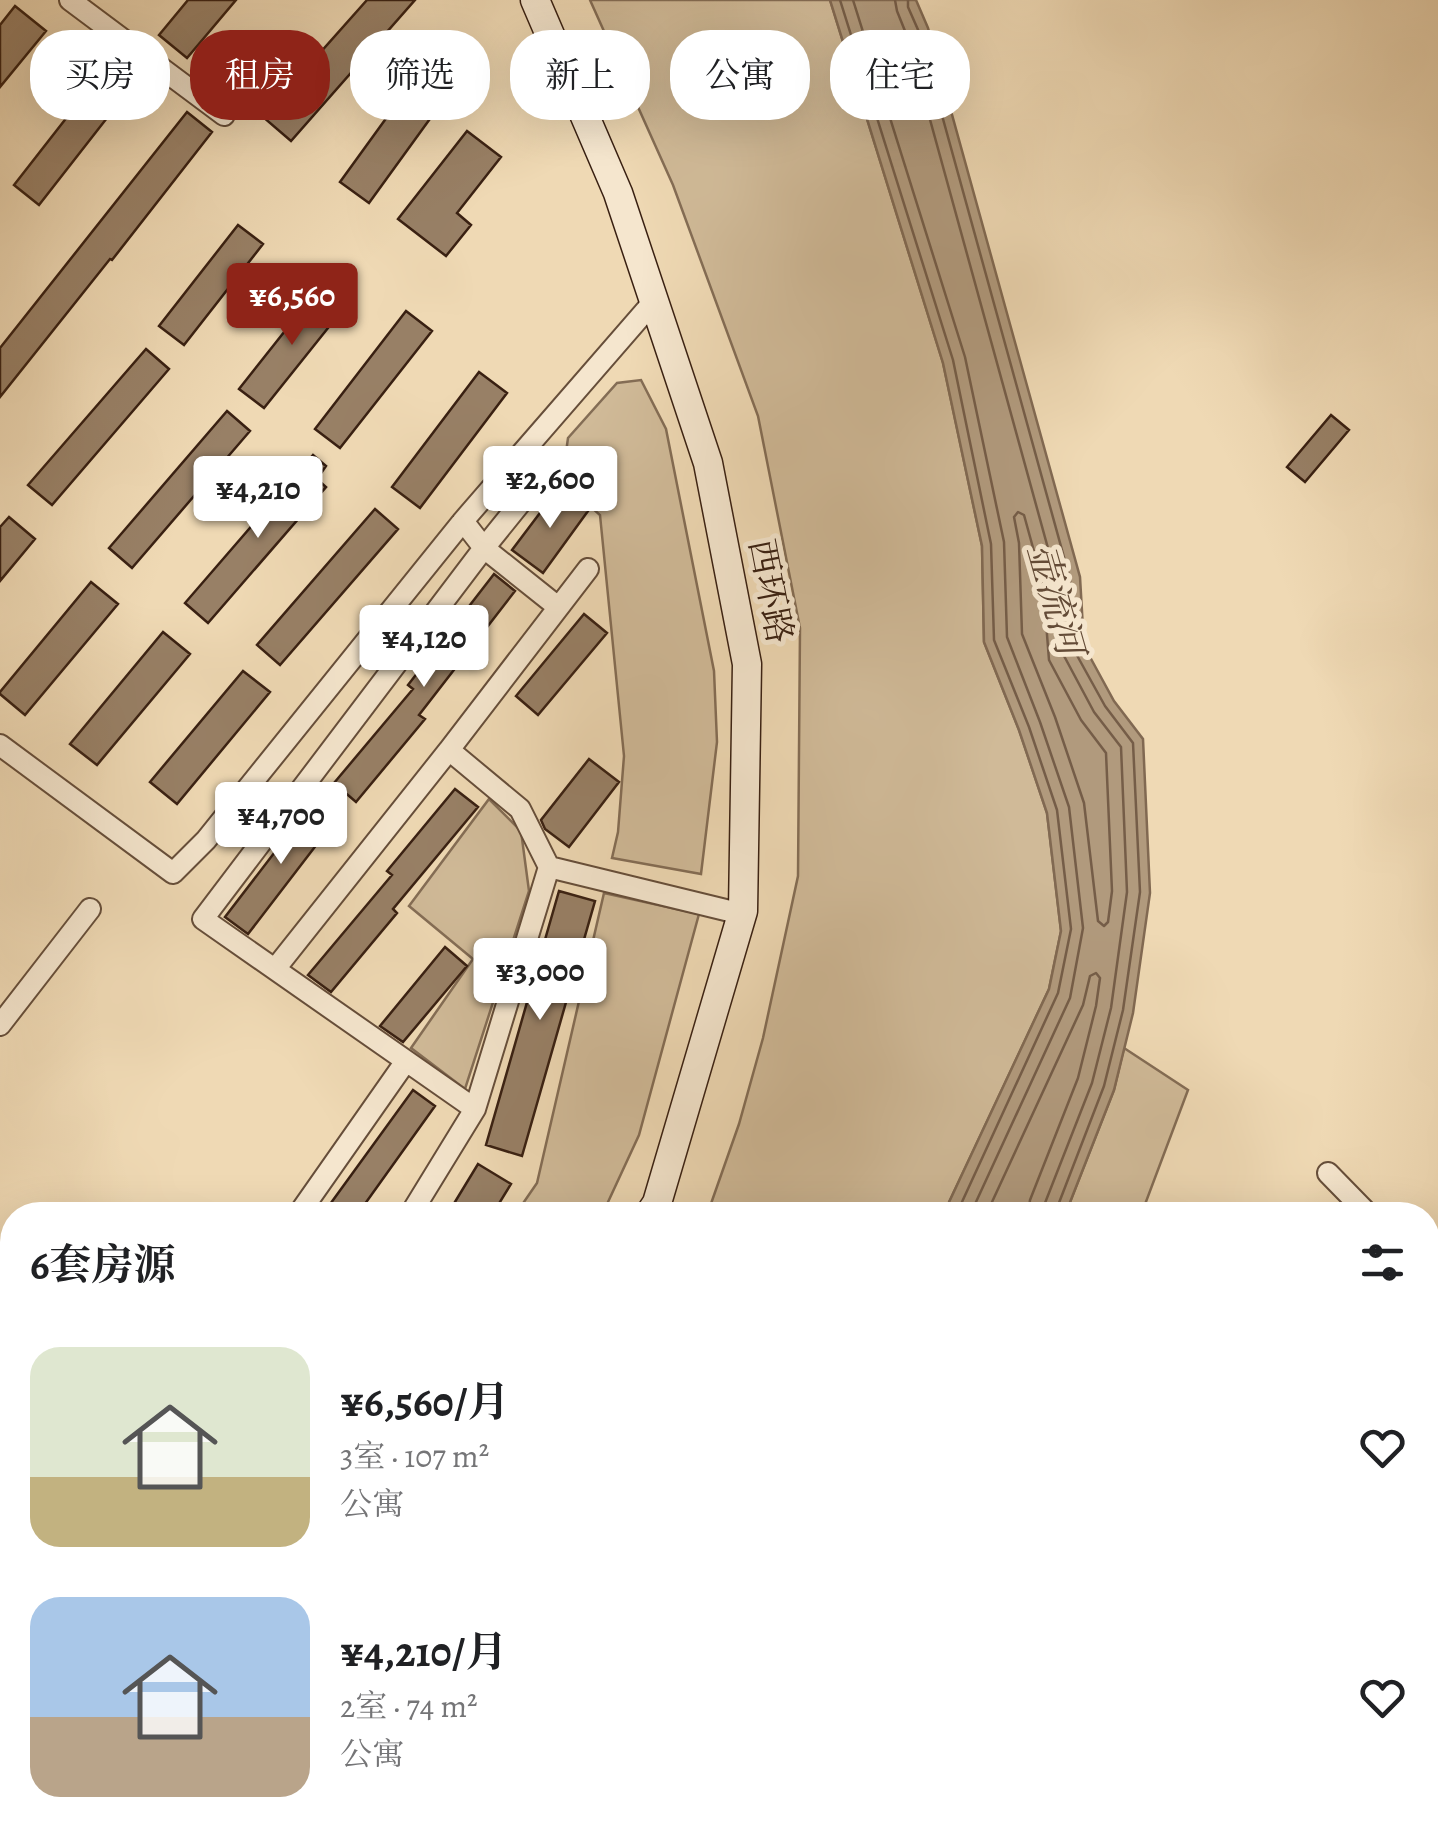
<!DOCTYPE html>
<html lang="zh">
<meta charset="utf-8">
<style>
body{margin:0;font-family:Alegreya,"Noto Serif SC",serif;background:#f2f2f2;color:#202124;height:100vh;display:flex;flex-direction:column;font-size:38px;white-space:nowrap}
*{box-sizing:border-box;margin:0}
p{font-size:32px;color:#757577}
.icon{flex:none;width:55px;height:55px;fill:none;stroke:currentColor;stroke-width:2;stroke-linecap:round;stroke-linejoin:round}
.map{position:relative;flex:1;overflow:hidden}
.sheet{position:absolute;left:0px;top:1202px;width:1440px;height:642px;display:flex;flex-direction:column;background:#fff;border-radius:40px 40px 0 0;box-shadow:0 10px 40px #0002}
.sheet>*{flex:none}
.top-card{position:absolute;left:30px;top:30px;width:1380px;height:90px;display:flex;gap:20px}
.price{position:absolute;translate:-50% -85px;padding:0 22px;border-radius:10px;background:#fff;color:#222;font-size:32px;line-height:65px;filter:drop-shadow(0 2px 5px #0008)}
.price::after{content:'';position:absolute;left:50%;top:60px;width:30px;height:22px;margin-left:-15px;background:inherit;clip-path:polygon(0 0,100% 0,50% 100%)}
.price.on{background:#8f2418;color:#fff}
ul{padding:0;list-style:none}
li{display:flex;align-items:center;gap:30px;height:250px;padding:0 30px}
li span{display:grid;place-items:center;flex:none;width:280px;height:200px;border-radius:30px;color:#555}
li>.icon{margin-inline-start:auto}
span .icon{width:120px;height:120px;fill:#fffc;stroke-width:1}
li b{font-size:42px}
h2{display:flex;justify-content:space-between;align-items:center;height:120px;padding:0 30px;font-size:42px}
.pill{padding:0 35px;border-radius:40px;background:#fff;box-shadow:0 10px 40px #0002;font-size:35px;line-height:90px}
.pill.on{background:#8f2418;color:#fff}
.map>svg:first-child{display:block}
.green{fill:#d0ba98;stroke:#846d55;stroke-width:2.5}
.water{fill:#b19a7d;stroke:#816952;stroke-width:2.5}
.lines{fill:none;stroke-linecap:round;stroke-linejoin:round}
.shore{stroke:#755d48;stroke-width:2.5}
.building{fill:#988066;stroke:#392012;stroke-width:2.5}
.street-casing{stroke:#664e3a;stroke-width:24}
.secondary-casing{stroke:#392012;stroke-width:31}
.street{stroke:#f5e6ce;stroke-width:20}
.secondary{stroke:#f5e6ce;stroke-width:28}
.labels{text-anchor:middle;stroke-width:10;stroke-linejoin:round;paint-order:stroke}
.street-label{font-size:35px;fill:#392012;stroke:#f5e6ce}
.water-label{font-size:38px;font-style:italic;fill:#634b37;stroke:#f5e6ce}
</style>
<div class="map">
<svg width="1438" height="1844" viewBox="0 0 1438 1844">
<rect width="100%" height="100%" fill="#efd9b4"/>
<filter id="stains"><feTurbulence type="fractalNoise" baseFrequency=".002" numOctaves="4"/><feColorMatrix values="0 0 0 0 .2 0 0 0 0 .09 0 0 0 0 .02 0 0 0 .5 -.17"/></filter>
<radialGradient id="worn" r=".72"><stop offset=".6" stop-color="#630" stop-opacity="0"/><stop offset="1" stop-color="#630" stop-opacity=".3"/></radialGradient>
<!-- green -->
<path class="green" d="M590,0H830L943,363L982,546L984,642L1019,730L1047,813L1061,931L1049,989L943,1215H707L739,1124L763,1038L798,876L800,628L758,416L673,185Z
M641,380L666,429L714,671L717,742L701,874L612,858L618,832L624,756L600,515L562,481L568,438L617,383Z
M489,799L521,831L529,891L465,1089L411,1048L473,959L409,906Z
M604,893L699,914L639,1135L602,1215H515L537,1183Z
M1124,1048L1188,1090L1141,1215H1065L1114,1090Z
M0,1723H12V1789L0,1781Z
M77,1833H182L174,1844H85L87,1839Z
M348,1833H518L511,1844H363Z
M799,1833H927L919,1844H794Z"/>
<!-- water -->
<path class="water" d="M830,0H916L928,28L1080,577L1084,646L1114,701L1143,739L1150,893L1133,1013L1114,1090L1065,1215H943L1049,989L1061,931L1047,813L1019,730L984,642L982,546L943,363Z
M518,1832H799V1833L794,1844H511Z"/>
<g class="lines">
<!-- shore -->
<path class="shore" d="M840,0L953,360L991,544L994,640L1029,727L1057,810L1071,929L1058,993L956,1215
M853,0L965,357L1004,542L1007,637L1040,722L1069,807L1083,928L1070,998L970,1215
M895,0L897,11L907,36L1057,581L1063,654L1094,712L1121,747L1127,892L1111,1008L1092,1083L1045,1203L1043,1215
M908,0V7L919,32L1070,579L1074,650L1105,706L1133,743L1140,892L1123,1010L1104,1086L1057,1208L1056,1215
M1018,512L1024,515L1043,584L1049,660L1081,720L1106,753L1112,891L1108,922L1104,926L1098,921L1084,803L1055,717L1022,634L1019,543L1014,517Z
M986,1215L1083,1005L1090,976L1096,973L1100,978L1096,1006L1078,1078L1030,1200L1028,1215"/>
</g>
<!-- building -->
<path class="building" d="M188,0H236L187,58L159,35Z
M367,0H415L291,141L263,117Z
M15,6L46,31L0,87V25Z
M114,57L139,77L39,205L14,185Z
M424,66L453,87L369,203L340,182Z
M187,112L212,132L112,260L110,259L0,397V348Z
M467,131L501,157L457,213L471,225L446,256L398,219Z
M238,225L263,244L184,345L159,326Z
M319,288L344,308L264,408L239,389Z
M406,311L432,331L340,448L315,429Z
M146,349L169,369L52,505L28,485Z
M479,372L507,393L420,508L392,487Z
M227,411L250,431L132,568L109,548Z
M1331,415L1349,430L1305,482L1287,467Z
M313,455L326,466L317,479L326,487L208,623L185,603Z
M558,489L588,511L543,573L512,550Z
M375,509L398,529L280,665L257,645Z
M9,517L35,539L0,581V527Z
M494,574L515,591L419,715L425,719L356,802L334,783L413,689L408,685Z
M91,582L118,604L25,715L0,694V692Z
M584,614L607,633L538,715L516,696Z
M163,632L190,654L97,765L70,744Z
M243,671L270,692L177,804L150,782Z
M589,759L619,782L569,847L545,829L541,820Z
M455,789L478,807L393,909L397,913L331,992L308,975L392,875L387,871Z
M314,801L337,818L248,934L225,917Z
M559,891L595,901L522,1156L486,1145Z
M445,947L467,966L403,1042L380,1026Z
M413,1090L435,1106L357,1215H339L328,1207Z
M478,1164L511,1184L492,1215H447Z"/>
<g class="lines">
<defs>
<path id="street" d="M70,0L224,115
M463,521L484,548L558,607
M588,569L449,750L520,809L549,867L742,914
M0,745L173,873L206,840L463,521L654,301
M275,969L449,750
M0,1025L90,909
M475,1109L203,919L484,548L555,460
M1328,1173L1369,1215
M298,1215L406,1061
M410,1215L475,1109L549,867
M1428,1274L1438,1285
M0,1546L12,1555"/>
<path id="secondary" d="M535,0L618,193L708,463L747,664L743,911L657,1203L649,1215
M1428,1492L1438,1481
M0,1704L12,1703
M289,1832L303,1844
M229,1844L237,1832
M1086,1844L1097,1832"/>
</defs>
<!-- street casing -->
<use href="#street" class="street-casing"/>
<!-- secondary casing -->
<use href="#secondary" class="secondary-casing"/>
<!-- street -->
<use href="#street" class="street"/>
<!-- secondary -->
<use href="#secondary" class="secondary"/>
</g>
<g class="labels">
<!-- street labels -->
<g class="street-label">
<text transform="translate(771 591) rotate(79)" y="12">西环路</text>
</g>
<!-- water labels -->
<g class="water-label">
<text transform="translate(1056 599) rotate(74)" y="13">壶流河</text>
</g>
</g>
<rect width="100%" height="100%" filter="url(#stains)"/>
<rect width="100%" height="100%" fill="url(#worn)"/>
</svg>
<b class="price on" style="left:292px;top:348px">¥6,560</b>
<b class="price" style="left:550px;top:531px">¥2,600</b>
<b class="price" style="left:258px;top:541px">¥4,210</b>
<b class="price" style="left:424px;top:690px">¥4,120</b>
<b class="price" style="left:281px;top:867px">¥4,700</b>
<b class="price" style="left:540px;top:1023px">¥3,000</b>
<div class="top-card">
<a class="pill">买房</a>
<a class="pill on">租房</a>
<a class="pill">筛选</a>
<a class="pill">新上</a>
<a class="pill">公寓</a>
<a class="pill">住宅</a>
</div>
<section class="sheet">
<h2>6套房源<svg class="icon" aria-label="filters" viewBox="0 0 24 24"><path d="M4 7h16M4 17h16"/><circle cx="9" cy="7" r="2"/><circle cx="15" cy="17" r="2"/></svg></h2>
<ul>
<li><span style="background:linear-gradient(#dfe7d0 65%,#c2b280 0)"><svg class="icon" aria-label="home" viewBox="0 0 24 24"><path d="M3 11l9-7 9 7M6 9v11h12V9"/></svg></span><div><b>¥6,560/月</b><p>3室 · 107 m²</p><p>公寓</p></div><svg class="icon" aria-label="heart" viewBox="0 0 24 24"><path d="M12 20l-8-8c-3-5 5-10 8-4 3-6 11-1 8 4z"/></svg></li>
<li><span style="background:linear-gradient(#a9c7e8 60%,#b9a48a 0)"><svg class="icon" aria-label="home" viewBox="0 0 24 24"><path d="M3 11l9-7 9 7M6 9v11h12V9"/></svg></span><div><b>¥4,210/月</b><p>2室 · 74 m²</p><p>公寓</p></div><svg class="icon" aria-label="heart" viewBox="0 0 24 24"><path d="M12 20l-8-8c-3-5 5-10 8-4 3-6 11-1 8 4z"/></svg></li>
</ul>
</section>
</div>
